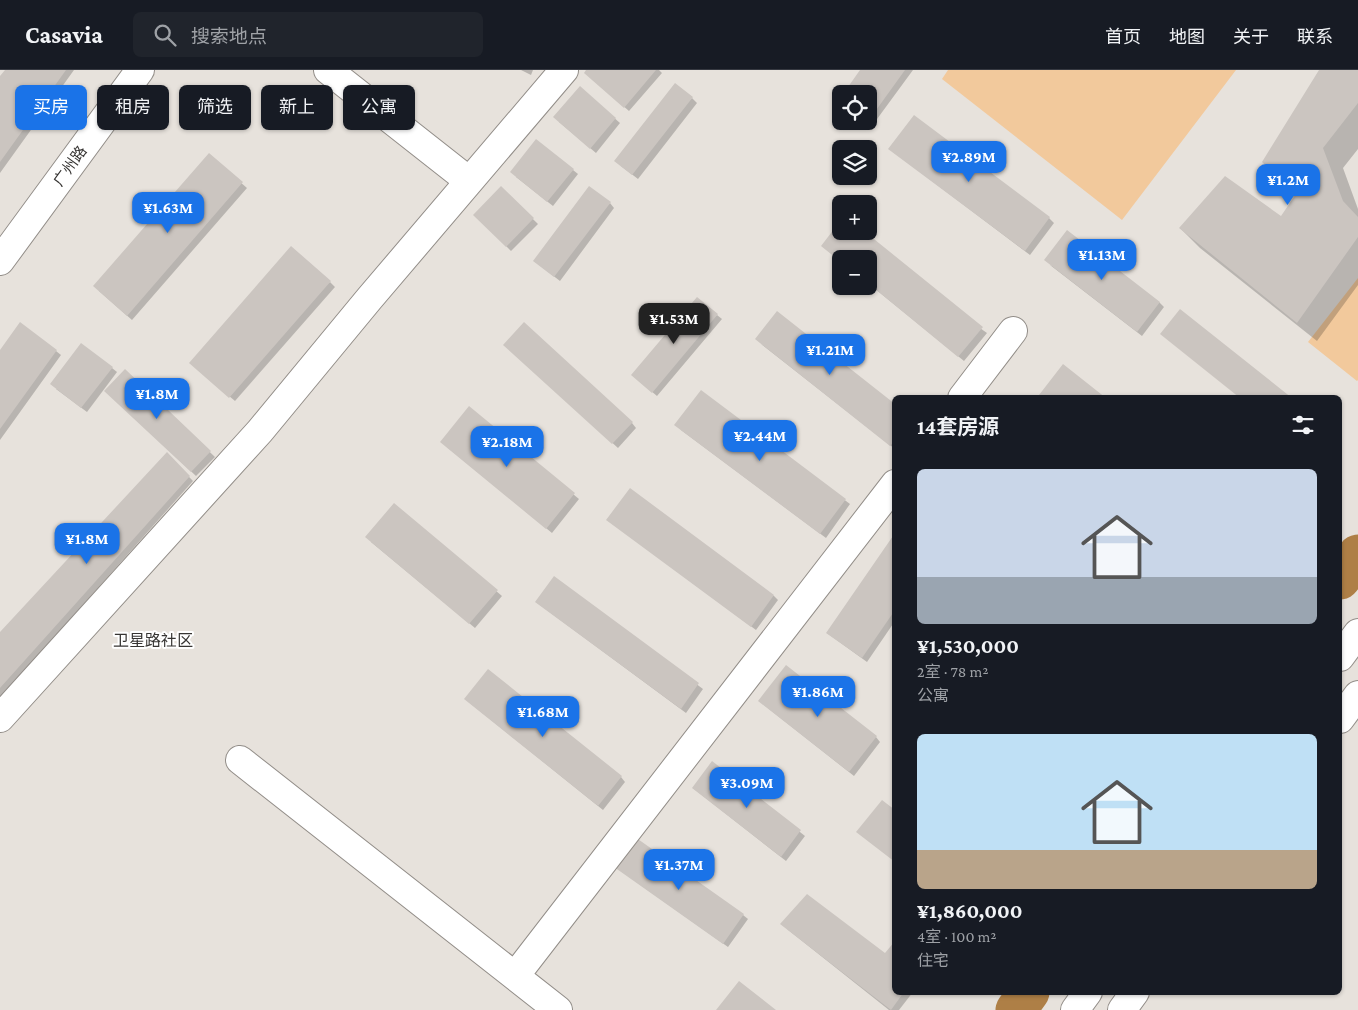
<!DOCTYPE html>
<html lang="zh">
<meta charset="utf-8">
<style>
body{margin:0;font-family:"Crimson Pro","Noto Sans SC",serif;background:#20242c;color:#f1f3f6;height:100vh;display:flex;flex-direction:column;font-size:19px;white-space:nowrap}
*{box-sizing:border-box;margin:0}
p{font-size:16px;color:#9ea1a6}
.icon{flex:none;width:28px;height:28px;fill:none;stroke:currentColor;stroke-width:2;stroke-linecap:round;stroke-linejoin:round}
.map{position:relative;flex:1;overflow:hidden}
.drawer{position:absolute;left:892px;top:325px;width:450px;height:600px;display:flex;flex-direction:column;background:#171b24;border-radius:8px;box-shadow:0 1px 4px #0004}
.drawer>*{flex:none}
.hud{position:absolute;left:15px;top:15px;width:475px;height:45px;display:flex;gap:10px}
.tools{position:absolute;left:832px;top:15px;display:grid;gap:10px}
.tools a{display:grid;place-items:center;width:45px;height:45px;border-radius:8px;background:#171b24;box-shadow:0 1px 4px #0004;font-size:25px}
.price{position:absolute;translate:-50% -42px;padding:0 11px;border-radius:10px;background:#1a73e8;color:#fff;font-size:16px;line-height:32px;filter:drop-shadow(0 1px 2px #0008)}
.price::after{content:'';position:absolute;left:50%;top:30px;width:15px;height:11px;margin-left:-8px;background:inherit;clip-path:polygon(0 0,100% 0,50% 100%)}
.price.selected{background:#222;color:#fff}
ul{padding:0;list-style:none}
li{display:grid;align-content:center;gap:10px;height:265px;padding:0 25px}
li span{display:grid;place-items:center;height:155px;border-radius:8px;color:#555}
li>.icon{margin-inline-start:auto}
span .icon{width:90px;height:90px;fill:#fffc;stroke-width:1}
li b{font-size:21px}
h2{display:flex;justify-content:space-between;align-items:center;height:60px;padding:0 25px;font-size:21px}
.pill{padding:0 18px;border-radius:8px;background:#171b24;box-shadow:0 1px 4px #0004;font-size:18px;line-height:45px}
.pill.selected{background:#1a73e8;color:#fff}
header{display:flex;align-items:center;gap:30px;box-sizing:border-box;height:70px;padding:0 25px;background:#171b24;border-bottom:1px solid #363941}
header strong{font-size:24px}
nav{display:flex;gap:28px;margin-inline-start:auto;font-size:18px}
.search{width:350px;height:45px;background:#20242c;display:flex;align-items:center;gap:12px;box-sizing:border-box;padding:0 18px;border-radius:8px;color:#9ea1a6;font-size:19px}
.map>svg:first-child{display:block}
.green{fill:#f2c99c}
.shadow{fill:#0003}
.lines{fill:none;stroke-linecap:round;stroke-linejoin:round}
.river{stroke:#ae7f46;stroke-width:41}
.building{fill:#cbc5c0}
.minor-casing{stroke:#928d88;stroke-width:30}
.major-casing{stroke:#928d88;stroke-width:30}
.minor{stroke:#fff;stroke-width:28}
.major{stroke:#fff;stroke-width:28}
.labels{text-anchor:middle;stroke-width:4;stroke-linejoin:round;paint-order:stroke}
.street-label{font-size:15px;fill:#373533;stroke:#fff}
.neighbourhood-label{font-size:16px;fill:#373533;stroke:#fff}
</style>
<header>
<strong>Casavia</strong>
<div class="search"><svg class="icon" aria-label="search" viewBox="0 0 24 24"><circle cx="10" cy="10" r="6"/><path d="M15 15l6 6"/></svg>搜索地点</div>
<nav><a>首页</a><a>地图</a><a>关于</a><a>联系</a></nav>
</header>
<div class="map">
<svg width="1358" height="940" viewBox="0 0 1358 940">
<rect width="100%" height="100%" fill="#e7e2dc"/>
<!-- green -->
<path class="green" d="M948,0H1236L1122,150L942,9Z
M1358,208V310L1357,311L1308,272Z"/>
<!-- shadow -->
<path class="shadow" d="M6,0H74L0,103V8Z
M521,0H533L531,5Z
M588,0H659L662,3L629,41L590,7Z
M862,0H913L869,60L857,51H869V24Z
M1320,0H1358V79L1343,98L1358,139V215L1317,271L1200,178L1180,158L1282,147L1297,125Z
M580,18L620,53L596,83L559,52Z
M692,28L697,33L638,109L621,96Z
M895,83L1049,148L1054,153L1030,185Z
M209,85L247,118L132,250L99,221Z
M573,100L578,104L553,136L516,107Z
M501,118L538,154L511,181L475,145Z
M610,133L614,138L560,211L534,191Z
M841,152V161L987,263L964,291L869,214V189H841V192L823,176Z
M1050,195L1159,232L1164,237L1142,266Z
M330,212L335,217L235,331L196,298Z
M717,245L722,249L657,326L638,310Z
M761,274L895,336V379Z
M509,279L632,353L636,358L618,378Z
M56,281L61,285L0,370V282Z
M112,298L117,302L87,342L56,319Z
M125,301L215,387L196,406L106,321Z
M701,322L850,434L826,468L681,360Z
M469,338L579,429L552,463L447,377Z
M167,384L193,411L0,628V564Z
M394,434L502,526L475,558L371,472Z
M613,454L774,526L778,530L756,560Z
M895,465V551L867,592L827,563Z
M554,508L703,619L686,643L536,532Z
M470,633L621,707L625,712L603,740Z
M764,635L876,667L880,672L854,706Z
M713,693L805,766L786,791L693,718Z
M621,801L743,845L748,849L728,877Z
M787,859L885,885L895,873V922H913L899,940H889Z"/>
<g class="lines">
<!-- river -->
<path class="river" d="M1340,509L1358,485
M1016,940L1029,922"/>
</g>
<!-- building -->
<path class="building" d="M5,0H66L0,92V6Z
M586,0H656L624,38L584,3Z
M860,0H905L869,50V24H843Z
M1319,0H1358V33L1323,78L1343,131L1358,147V167L1297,253L1179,158L1225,106L1281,146L1296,124L1262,92Z
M675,13L693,27L632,105L614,91Z
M580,16L616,48L590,79L553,47Z
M841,26V40L835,35Z
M914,45L1050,147L1025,181L888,79Z
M536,69L574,99L547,132L510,102Z
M209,83L243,112L127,246L93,216Z
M501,116L534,148L506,177L473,145Z
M589,116L611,132L554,207L533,191Z
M841,150V161H864L983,257L958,287L869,214V189H841V192L821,176Z
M1067,160L1160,232L1137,262L1044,190Z
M291,176L331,211L229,328L189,293Z
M697,227L718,244L652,323L631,305Z
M1180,239L1292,328H1240L1160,264Z
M777,241L895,334V370L890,376L755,269Z
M20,252L57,280L0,359V280Z
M524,252L633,352L612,374L503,275Z
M81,273L113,297L81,338L50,314Z
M1063,294L1106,328H1043L1039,325Z
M125,299L211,381L191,402L104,321Z
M701,320L846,429L820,464L674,355Z
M469,336L575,423L546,459L440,372Z
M167,382L190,406L0,618V562Z
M630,418L774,525L751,557L606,450Z
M394,433L498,520L469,554L365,467Z
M895,463V540L862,588L826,563Z
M554,506L699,613L681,639L535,532Z
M786,595L877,666L849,702L758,631Z
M488,599L622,706L598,736L464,629Z
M712,691L801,760L781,787L692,718Z
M882,730L895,740V792L856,762Z
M635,767L744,844L723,874L614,797Z
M807,824L885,883L895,871V922H904L891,940L780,854Z
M739,911L776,940H716Z"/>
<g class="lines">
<defs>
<path id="minor" d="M328,0L469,111
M0,191L140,0
M962,328L1013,261
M0,648L260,361L369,229L564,0
M240,690L558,940
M515,906L895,414"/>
<path id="major" d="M1340,587L1358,563
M1340,649L1358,625
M1075,940L1088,922
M1122,940L1135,922"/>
</defs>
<!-- minor casing -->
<use href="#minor" class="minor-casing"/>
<!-- major casing -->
<use href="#major" class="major-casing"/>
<!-- minor -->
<use href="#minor" class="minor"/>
<!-- major -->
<use href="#major" class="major"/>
</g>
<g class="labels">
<!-- street labels -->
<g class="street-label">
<text transform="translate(70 96) rotate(-54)" y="5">广州路</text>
</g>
<!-- neighbourhood labels -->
<g class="neighbourhood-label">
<text x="153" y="576">卫星路社区</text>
</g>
</g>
</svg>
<div class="tools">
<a><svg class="icon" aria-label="locate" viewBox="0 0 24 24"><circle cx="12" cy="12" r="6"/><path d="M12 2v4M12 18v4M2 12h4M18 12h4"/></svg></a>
<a><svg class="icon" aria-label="layers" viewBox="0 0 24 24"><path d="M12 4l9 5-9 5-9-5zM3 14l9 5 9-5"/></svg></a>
<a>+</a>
<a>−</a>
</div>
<b class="price" style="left:969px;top:113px">¥2.89M</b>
<b class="price" style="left:1288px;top:136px">¥1.2M</b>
<b class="price" style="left:168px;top:164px">¥1.63M</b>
<b class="price" style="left:1102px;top:211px">¥1.13M</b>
<b class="price selected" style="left:674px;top:275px">¥1.53M</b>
<b class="price" style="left:830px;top:306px">¥1.21M</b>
<b class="price" style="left:157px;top:350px">¥1.8M</b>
<b class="price" style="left:760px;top:392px">¥2.44M</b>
<b class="price" style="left:507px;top:398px">¥2.18M</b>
<b class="price" style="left:87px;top:495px">¥1.8M</b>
<b class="price" style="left:818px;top:648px">¥1.86M</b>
<b class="price" style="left:543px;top:668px">¥1.68M</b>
<b class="price" style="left:747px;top:739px">¥3.09M</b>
<b class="price" style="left:679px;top:821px">¥1.37M</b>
<div class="hud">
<a class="pill selected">买房</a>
<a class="pill">租房</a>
<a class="pill">筛选</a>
<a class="pill">新上</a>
<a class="pill">公寓</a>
</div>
<section class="drawer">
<h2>14套房源<svg class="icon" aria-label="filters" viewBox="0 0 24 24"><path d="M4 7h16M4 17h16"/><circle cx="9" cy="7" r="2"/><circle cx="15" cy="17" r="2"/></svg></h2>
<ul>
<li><span style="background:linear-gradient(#c9d6e8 70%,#9aa5b1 0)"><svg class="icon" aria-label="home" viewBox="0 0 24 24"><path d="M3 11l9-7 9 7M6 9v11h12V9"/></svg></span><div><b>¥1,530,000</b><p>2室 · 78 m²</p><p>公寓</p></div></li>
<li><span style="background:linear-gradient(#bfe0f5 75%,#b9a48a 0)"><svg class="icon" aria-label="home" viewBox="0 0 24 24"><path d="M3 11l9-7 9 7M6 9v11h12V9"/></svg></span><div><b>¥1,860,000</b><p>4室 · 100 m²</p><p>住宅</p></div></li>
</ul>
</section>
</div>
